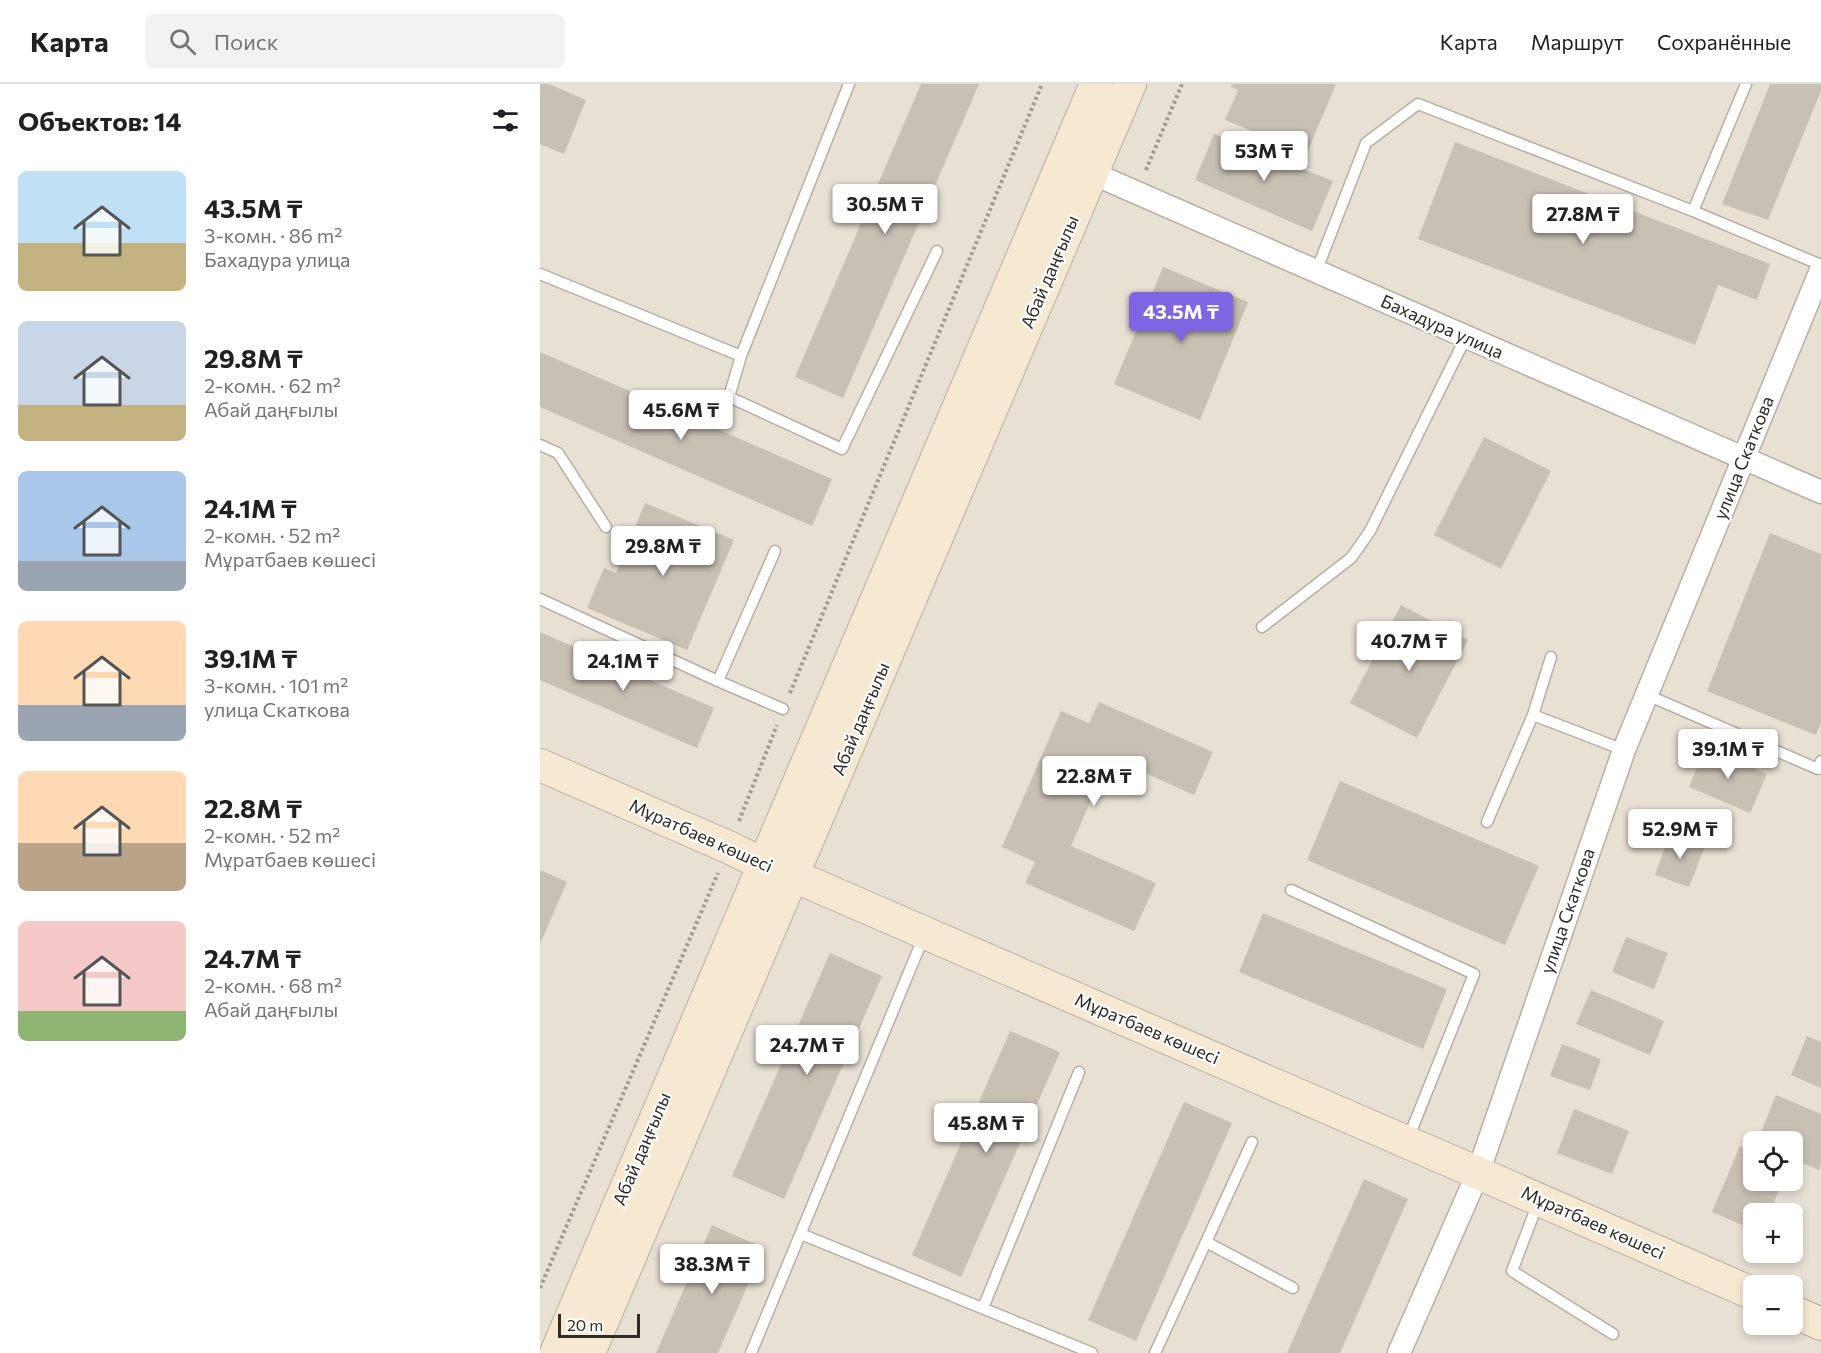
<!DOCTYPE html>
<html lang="ru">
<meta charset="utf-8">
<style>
body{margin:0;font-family:Commissioner,sans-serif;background:#f2f2f2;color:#202124;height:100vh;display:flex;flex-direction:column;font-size:22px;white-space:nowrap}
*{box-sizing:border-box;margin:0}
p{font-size:20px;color:#757577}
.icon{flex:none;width:33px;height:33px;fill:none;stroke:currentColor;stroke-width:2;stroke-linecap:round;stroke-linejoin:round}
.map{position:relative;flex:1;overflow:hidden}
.panel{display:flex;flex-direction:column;background:#fff;width:540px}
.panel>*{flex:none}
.buttons{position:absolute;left:1203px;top:1047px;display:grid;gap:12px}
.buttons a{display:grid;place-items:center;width:60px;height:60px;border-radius:9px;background:#fff;box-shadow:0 3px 9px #0003;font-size:30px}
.scale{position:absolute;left:18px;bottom:15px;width:82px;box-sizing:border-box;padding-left:6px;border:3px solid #2e2a26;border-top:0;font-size:16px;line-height:21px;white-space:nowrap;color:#2e2a26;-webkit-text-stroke:4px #fff;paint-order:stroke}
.price{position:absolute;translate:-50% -51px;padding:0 14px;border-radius:6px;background:#fff;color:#222;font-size:20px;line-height:39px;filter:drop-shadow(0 2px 3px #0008)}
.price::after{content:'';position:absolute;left:50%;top:36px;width:18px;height:14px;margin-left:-9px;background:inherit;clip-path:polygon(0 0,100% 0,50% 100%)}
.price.on{background:#7e65e1;color:#fff}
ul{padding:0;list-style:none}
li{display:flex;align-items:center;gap:18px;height:150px;padding:0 18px}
li span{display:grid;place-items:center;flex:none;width:168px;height:120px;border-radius:9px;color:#555}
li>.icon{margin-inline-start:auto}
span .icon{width:72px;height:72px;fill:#fffc;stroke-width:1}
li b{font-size:26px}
h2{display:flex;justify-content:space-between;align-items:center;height:72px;padding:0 18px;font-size:26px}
header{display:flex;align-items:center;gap:36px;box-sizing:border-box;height:84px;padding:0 30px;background:#fff;border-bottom:2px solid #e0e0e0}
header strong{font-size:28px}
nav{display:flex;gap:33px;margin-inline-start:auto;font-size:21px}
.search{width:420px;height:54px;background:#f2f2f2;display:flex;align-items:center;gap:15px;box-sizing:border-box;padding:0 21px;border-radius:9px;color:#757577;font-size:22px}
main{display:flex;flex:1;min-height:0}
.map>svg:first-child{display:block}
.building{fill:#c9c0b4}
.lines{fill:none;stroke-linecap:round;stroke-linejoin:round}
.lane-casing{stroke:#b7afa3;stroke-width:13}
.street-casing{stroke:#b7afa3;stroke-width:25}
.secondary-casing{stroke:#b7afa3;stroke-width:34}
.path{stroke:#a29b92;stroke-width:4;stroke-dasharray:3 3;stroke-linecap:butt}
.lane{stroke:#fff;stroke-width:10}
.street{stroke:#fff;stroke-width:22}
.secondary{stroke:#f6e8d1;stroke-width:32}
.labels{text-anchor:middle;stroke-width:4.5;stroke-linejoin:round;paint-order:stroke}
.street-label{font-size:18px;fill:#2e2a26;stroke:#fff}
</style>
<header>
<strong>Карта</strong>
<div class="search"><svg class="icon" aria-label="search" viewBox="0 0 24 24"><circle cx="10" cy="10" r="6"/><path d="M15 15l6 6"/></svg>Поиск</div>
<nav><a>Карта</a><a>Маршрут</a><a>Сохранённые</a></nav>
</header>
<main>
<section class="panel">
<h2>Объектов: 14<svg class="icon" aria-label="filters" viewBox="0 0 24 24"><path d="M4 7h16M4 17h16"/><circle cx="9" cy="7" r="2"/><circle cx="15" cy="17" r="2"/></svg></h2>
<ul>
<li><span style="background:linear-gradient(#bfe0f5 60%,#c2b280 0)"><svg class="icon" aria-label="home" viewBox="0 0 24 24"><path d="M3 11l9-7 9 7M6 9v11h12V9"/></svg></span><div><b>43.5M ₸</b><p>3-комн. · 86 m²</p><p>Бахадура улица</p></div></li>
<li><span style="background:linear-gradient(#c9d6e8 70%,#c2b280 0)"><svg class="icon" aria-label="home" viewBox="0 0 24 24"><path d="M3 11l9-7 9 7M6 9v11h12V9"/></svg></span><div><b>29.8M ₸</b><p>2-комн. · 62 m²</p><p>Абай даңғылы</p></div></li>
<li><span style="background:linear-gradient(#a9c7e8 75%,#9aa5b1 0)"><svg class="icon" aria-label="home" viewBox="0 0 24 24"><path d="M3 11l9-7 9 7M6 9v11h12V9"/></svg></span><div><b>24.1M ₸</b><p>2-комн. · 52 m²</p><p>Мұратбаев көшесі</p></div></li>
<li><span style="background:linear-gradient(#ffd9b3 70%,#9aa5b1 0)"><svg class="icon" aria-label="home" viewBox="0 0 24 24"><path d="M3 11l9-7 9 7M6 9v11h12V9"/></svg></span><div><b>39.1M ₸</b><p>3-комн. · 101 m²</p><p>улица Скаткова</p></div></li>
<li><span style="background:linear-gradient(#ffd9b3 60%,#b9a48a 0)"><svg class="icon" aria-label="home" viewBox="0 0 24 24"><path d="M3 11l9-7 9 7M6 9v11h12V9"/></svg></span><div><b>22.8M ₸</b><p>2-комн. · 52 m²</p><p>Мұратбаев көшесі</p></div></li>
<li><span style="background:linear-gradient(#f6c9c9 75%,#8fb573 0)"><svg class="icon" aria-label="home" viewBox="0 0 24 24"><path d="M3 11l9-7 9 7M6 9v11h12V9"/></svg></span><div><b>24.7M ₸</b><p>2-комн. · 68 m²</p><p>Абай даңғылы</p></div></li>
</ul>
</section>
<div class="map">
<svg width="1281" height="1269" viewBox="0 0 1281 1269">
<rect width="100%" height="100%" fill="#e8e0d3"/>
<!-- building -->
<path class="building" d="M0,0H9L46,16L24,70L0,60Z
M381,0H439L303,314L255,293Z
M693,0H796L767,69L685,36L698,6L691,3Z
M1230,0H1281V7L1228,136L1182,120Z
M674,50L793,97L772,147L655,96Z
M915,58L1230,180L1217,216L1178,201L1155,261L878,155Z
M623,183L708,218L660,336L574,300Z
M0,268L292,395L272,442L0,323Z
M944,353L1011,387L961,485L894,451Z
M105,419L194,456L147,566L47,524L64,484L76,489Z
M1230,449L1281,470V639L1276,651L1167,607Z
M861,521L928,556L877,654L810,619Z
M0,548L174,624L157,664L0,596Z
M559,618L673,668L654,711L570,673L531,762L616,799L594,847L485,799L495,778L462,763L521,627L549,639Z
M1165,664L1227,690L1210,729L1149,703Z
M800,697L999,782L965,861L767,776Z
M1130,749L1165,762L1149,803L1115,791Z
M0,786L27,798L0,860Z
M723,829L907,905L883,965L699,888Z
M1086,853L1128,869L1114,905L1072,888Z
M290,869L342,892L244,1115L192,1092Z
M1051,906L1124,937L1110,971L1036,940Z
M470,947L520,968L421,1193L372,1171Z
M1267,952L1281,958V1004L1251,991Z
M1022,960L1061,975L1050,1006L1010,992Z
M1236,1011L1281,1030V1080L1279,1086L1252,1075V1058H1217Z
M644,1018L692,1039L596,1257L548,1236Z
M1034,1025L1089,1047L1072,1090L1017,1069Z
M1200,1062L1214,1068V1096H1243L1229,1130H1214V1146L1172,1128Z
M824,1095L868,1115L800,1269H747Z
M172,1141L224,1164L178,1269H116Z"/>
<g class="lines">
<defs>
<path id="lane" d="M1206,0L1153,127L1281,181
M776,188L826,59L878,20L1153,127
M0,190L201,272L309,0
M201,272L189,313L302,365L397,167
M0,361L18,369L66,443
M0,515L178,597L243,625
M722,543L811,474L830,447L926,253
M178,597L235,467
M1107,611L1278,685L1281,677
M993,631L1011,573
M947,738L993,631L1084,666
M751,806L934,890L868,1055
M998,1119L972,1187L1073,1250
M261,1150L552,1269
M666,1158L753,1204
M443,1224L539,988
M211,1269L384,852
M615,1269L712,1058"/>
<path id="street" d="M538,83L1281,408
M859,1269L938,1089L1084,666L1281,186"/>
<path id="secondary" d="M0,681L188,763L223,780L270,799L938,1089L1214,1210
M1252,1227L1281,1240
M16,1269L556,0
M49,1269L590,0"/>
</defs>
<!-- lane casing -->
<use href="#lane" class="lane-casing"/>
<!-- street casing -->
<use href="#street" class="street-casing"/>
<!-- secondary casing -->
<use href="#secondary" class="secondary-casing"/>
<!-- path -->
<path class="path" d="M606,86L642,0
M250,609L502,0
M199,737L237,641
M0,1204L178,789"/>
<!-- lane -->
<use href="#lane" class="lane"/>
<!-- street -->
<use href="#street" class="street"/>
<!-- secondary -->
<use href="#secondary" class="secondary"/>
</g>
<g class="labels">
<!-- street labels -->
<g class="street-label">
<text transform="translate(510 188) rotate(-67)" y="6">Абай даңғылы</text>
<text transform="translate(902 243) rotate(24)" y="6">Бахадура улица</text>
<text transform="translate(1204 374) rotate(-68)" y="6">улица Скаткова</text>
<text transform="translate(321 635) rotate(-67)" y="6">Абай даңғылы</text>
<text transform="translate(161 752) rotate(24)" y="6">Мұратбаев көшесі</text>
<text transform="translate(1028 827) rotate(-71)" y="6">улица Скаткова</text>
<text transform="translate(607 945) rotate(23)" y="6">Мұратбаев көшесі</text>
<text transform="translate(102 1065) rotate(-67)" y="6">Абай даңғылы</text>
<text transform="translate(1053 1139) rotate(24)" y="6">Мұратбаев көшесі</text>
</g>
</g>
</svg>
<div class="buttons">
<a><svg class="icon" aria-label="locate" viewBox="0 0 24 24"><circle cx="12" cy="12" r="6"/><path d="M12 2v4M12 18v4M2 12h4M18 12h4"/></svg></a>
<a>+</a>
<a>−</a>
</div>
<div class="scale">20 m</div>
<b class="price" style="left:724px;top:98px">53M ₸</b>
<b class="price" style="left:345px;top:151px">30.5M ₸</b>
<b class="price" style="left:1043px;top:161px">27.8M ₸</b>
<b class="price on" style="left:641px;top:259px">43.5M ₸</b>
<b class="price" style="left:141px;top:357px">45.6M ₸</b>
<b class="price" style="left:123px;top:493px">29.8M ₸</b>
<b class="price" style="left:869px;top:588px">40.7M ₸</b>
<b class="price" style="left:83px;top:608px">24.1M ₸</b>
<b class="price" style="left:1188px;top:696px">39.1M ₸</b>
<b class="price" style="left:554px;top:723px">22.8M ₸</b>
<b class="price" style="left:1140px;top:776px">52.9M ₸</b>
<b class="price" style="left:267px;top:992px">24.7M ₸</b>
<b class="price" style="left:446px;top:1070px">45.8M ₸</b>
<b class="price" style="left:172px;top:1211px">38.3M ₸</b>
</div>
</main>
